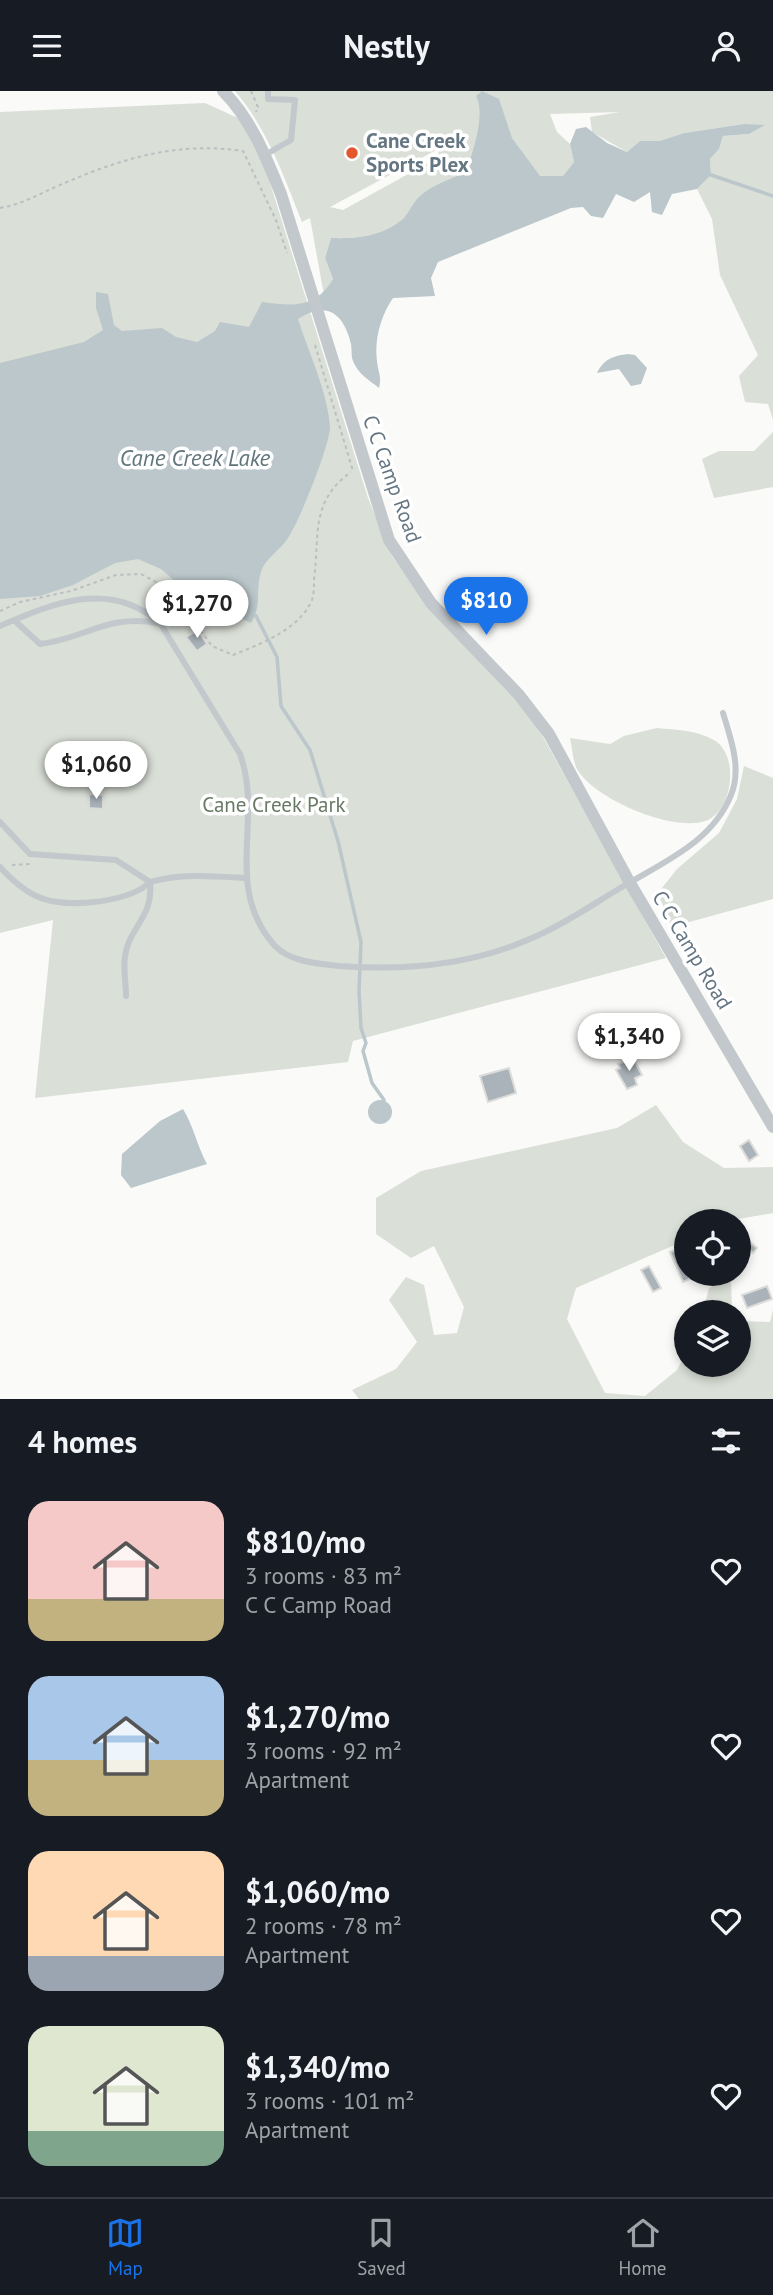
<!DOCTYPE html>
<meta charset="utf-8">
<style>
body{margin:0;font-family:"PT Sans",sans-serif;background:#20242c;color:#f1f3f6;height:100vh;display:flex;flex-direction:column;font-size:26px;white-space:nowrap}
*{box-sizing:border-box;margin:0}
p{font-size:23px;color:#9ea1a6}
.icon{flex:none;width:38px;height:38px;fill:none;stroke:currentColor;stroke-width:2;stroke-linecap:round;stroke-linejoin:round}
.map{position:relative;height:1308px;overflow:hidden}
.side{display:flex;flex-direction:column;background:#171b24;flex:1}
.side>*{flex:none}
.controls{position:absolute;left:674px;top:1118px;display:grid;gap:14px}
.controls a{display:grid;place-items:center;width:77px;height:77px;border-radius:50%;background:#171b24;box-shadow:0 4px 10px #0003;font-size:35px}
.price{position:absolute;translate:-50% -60px;padding:0 16px;border-radius:24px;background:#fff;color:#222;font-size:23px;line-height:46px;filter:drop-shadow(0 2px 4px #0008)}
.price::after{content:'';position:absolute;left:50%;top:42px;width:21px;height:16px;margin-left:-10px;background:inherit;clip-path:polygon(0 0,100% 0,50% 100%)}
.price.current{background:#1a73e8;color:#fff}
ul{padding:0;list-style:none}
li{display:flex;align-items:center;gap:21px;height:175px;padding:0 28px}
li span{display:grid;place-items:center;flex:none;width:196px;height:140px;border-radius:21px;color:#555}
li>.icon{margin-inline-start:auto}
span .icon{width:84px;height:84px;fill:#fffc;stroke-width:1}
li b{font-size:30px}
h2{display:flex;justify-content:space-between;align-items:center;height:84px;padding:0 28px;font-size:30px}
header{display:flex;justify-content:space-between;align-items:center;height:91px;padding:0 28px;background:#171b24;font-size:32px;font-weight:600}
.tab-bar{display:flex;justify-content:space-around;align-items:center;height:98px;border-top:2px solid #363941;background:#171b24;font-size:19px;color:#9ea1a6}
.tab-bar a{display:grid;justify-items:center;gap:4px}
.tab-bar .current{color:#1a73e8}
.map>svg:first-child{display:block}
.green{fill:#dadfd7;fill-rule:evenodd}
.water{fill:#bbc7cb}
.lines{fill:none;stroke-linecap:round;stroke-linejoin:round}
.stream{stroke:#bbc7cb;stroke-width:3.5}
.building{fill:#aab3b9;stroke:#dcdcda;stroke-width:2}
.path{stroke:#bbbfc2;stroke-width:2;stroke-dasharray:3.5 3.5;stroke-linecap:butt}
.service{stroke:#c3c8cc;stroke-width:6}
.minor{stroke:#c3c8cc;stroke-width:12}
.poi-dot{fill:#e4572e;stroke:#fff;stroke-width:2.5}
.labels{text-anchor:middle;stroke-width:7;stroke-linejoin:round;paint-order:stroke}
.poi-label{font-size:21px;font-weight:bold;fill:#657683;stroke:#fff;text-anchor:start}
.street-label{font-size:21px;fill:#657683;stroke:#fff}
.park-label{font-size:21px;fill:#687a64;stroke:#fff}
.water-label{font-size:23px;font-style:italic;fill:#60757c;stroke:#fff}
</style>
<header><svg class="icon" aria-label="menu" viewBox="0 0 24 24"><path d="M4 6h16M4 12h16M4 18h16"/></svg>Nestly<svg class="icon" aria-label="person" viewBox="0 0 24 24"><circle cx="12" cy="8" r="4"/><path d="M4 21q1-7 8-7t8 7"/></svg></header>
<div class="map">
<svg width="773" height="1308" viewBox="0 0 773 1308">
<rect width="100%" height="100%" fill="#fafaf8"/>
<!-- green -->
<path class="green" d="M235,0H773V329L768,313L745,311L739,285L758,264L720,184L712,128L697,98L711,84L710,68L719,58L723,45L749,43L744,33L684,42L661,50H640L627,61L592,41L590,26L620,21L550,23L557,41L570,53L574,71L563,85H539L512,47L475,61L465,82C449,88 429,95 417,109C412,114 409,122 404,127C383,145 358,148 331,147L325,167L333,188L324,204L310,127L302,131C284,86 267,37 235,0ZM438,58L439,66L343,119L330,116Z
M205,12L240,28L266,79L368,407L392,465L429,517L533,628L666,867L353,950L348,971L35,1007L53,829L0,842V21Z
M773,341V396L714,407L702,368L719,360H754Z
M657,637C676,639 696,639 714,649C740,664 733,721 705,730C672,741 594,708 577,678C573,670 572,656 570,647L610,653L624,645Z
M744,675L773,687V808L671,836L658,802L677,778L719,742L737,708Z
M656,1014L683,1051L724,1077L773,1076V1122L727,1130H686V1149L576,1197L567,1228L605,1302L645,1305L677,1279L686,1262V1274H738L739,1230L770,1231L773,1219V1308H359L352,1299L396,1278L417,1251L389,1209L406,1186L424,1194L434,1244L457,1242L464,1216L434,1155L411,1167L376,1143V1107L421,1080L617,1037Z
M731,1186L732,1221H703L709,1197Z"/>
<!-- water -->
<path class="water" d="M482,0L499,8L512,47L540,85H563L574,71L570,53L576,38L586,36L607,52L627,61L640,50H660L684,42L744,33L765,34L749,43L723,45L719,58L710,68L711,84L697,98L672,103L662,124L652,121L650,101L634,111L616,103L603,127L591,125L583,116L571,117L438,171L431,187L435,205L393,207C381,224 374,249 377,270C378,281 382,286 379,297C369,289 358,283 353,270C351,265 352,259 351,253C344,222 326,209 298,228C308,260 328,302 330,336C330,354 299,431 288,447C281,458 269,465 263,476C254,494 263,515 251,532L191,504L161,478L138,468L115,472L73,494L40,505L0,508V272L84,251L103,239L96,217V201L108,203L114,234L122,240L162,237L176,246L197,251L215,240L220,231L249,236L262,211C293,215 315,218 333,188L325,167L331,147C358,148 383,145 404,127C409,121 412,114 417,108C429,95 449,88 465,82C473,64 486,21 476,5Z
M628,263L635,264L647,277L641,293L631,295L619,278L597,282C604,268 613,265 628,263Z
M368 1021a12 12 0 1 1 24 0a12 12 0 1 1-24 0Z
M183,1018C194,1036 197,1055 207,1073L131,1097L121,1084L122,1063L160,1030Z"/>
<g class="lines">
<!-- stream -->
<path class="stream" d="M711,84L773,105
M256,525L277,566L281,615L310,659L338,750L361,851L359,900L361,937L366,952L363,960L372,992L384,1009"/>
</g>
<!-- building -->
<path class="building" d="M198,539L207,553L197,560L186,546Z
M89,703L103,704V718L89,717Z
M633,967L642,984L635,987L637,994L627,998L616,979L620,977L618,973Z
M509,977L516,1002L488,1011L480,985Z
M749,1049L758,1064L749,1070L740,1055Z
M738,1141L757,1157L753,1162L738,1149Z
M677,1158L690,1188L683,1191L670,1161Z
M649,1175L661,1197L653,1201L641,1179Z
M767,1195L772,1208L747,1217L742,1204Z"/>
<g class="lines">
<!-- path -->
<path class="path" d="M251,0L258,16L256,21
M0,117C23,113 39,103 60,94C120,68 177,50 243,60L276,129L287,162
M315,254L353,380
M0,520L20,511L71,500L116,484L141,483L171,499L212,555L233,564C260,553 299,539 312,509C314,504 314,494 314,488C320,442 310,411 351,381
M12,774L30,773"/>
<!-- service -->
<path class="service" d="M265,64L291,49L295,9L268,8V0
M14,529L40,553C87,547 107,523 158,532
M0,535C54,512 110,488 160,532L240,663C264,729 222,796 275,855C290,871 320,873 340,875C406,880 472,874 532,847C566,833 597,810 629,792C668,769 713,749 731,704C742,677 731,649 723,622
M0,731L30,763L116,769L150,791C130,811 70,817 44,808C27,803 12,789 0,776
M126,905C126,892 123,877 125,865C129,836 154,826 150,791C182,782 212,785 245,787"/>
<!-- minor -->
<path class="minor" d="M223,0C251,28 266,66 281,103L389,449L431,512L519,604L549,643L630,792L773,1036"/>
</g>
<!-- markers -->
<circle class="poi-dot" cx="352" cy="62" r="7"/>
<g class="labels">
<!-- poi labels -->
<g class="poi-label">
<text x="366" y="57">Cane Creek<tspan x="366" dy="24">Sports Plex</tspan></text>
</g>
<!-- street labels -->
<g class="street-label">
<text transform="translate(392 388) rotate(70)" y="7">C C Camp Road</text>
<text transform="translate(692 859) rotate(59)" y="7">C C Camp Road</text>
</g>
<!-- park labels -->
<g class="park-label">
<text x="274" y="721">Cane Creek Park</text>
</g>
<!-- water labels -->
<g class="water-label">
<text x="195" y="375">Cane Creek Lake</text>
</g>
</g>
</svg>
<div class="controls">
<a><svg class="icon" aria-label="locate" viewBox="0 0 24 24"><circle cx="12" cy="12" r="6"/><path d="M12 2v4M12 18v4M2 12h4M18 12h4"/></svg></a>
<a><svg class="icon" aria-label="layers" viewBox="0 0 24 24"><path d="M12 4l9 5-9 5-9-5zM3 14l9 5 9-5"/></svg></a>
</div>
<b class="price current" style="left:486px;top:546px">$810</b>
<b class="price" style="left:197px;top:549px">$1,270</b>
<b class="price" style="left:96px;top:710px">$1,060</b>
<b class="price" style="left:629px;top:982px">$1,340</b>
</div>
<section class="side">
<h2>4 homes<svg class="icon" aria-label="filters" viewBox="0 0 24 24"><path d="M4 7h16M4 17h16"/><circle cx="9" cy="7" r="2"/><circle cx="15" cy="17" r="2"/></svg></h2>
<ul>
<li><span style="background:linear-gradient(#f6c9c9 70%,#c2b280 0)"><svg class="icon" aria-label="home" viewBox="0 0 24 24"><path d="M3 11l9-7 9 7M6 9v11h12V9"/></svg></span><div><b>$810/mo</b><p>3 rooms · 83 m²</p><p>C C Camp Road</p></div><svg class="icon" aria-label="heart" viewBox="0 0 24 24"><path d="M12 20l-8-8c-3-5 5-10 8-4 3-6 11-1 8 4z"/></svg></li>
<li><span style="background:linear-gradient(#a9c7e8 60%,#c2b280 0)"><svg class="icon" aria-label="home" viewBox="0 0 24 24"><path d="M3 11l9-7 9 7M6 9v11h12V9"/></svg></span><div><b>$1,270/mo</b><p>3 rooms · 92 m²</p><p>Apartment</p></div><svg class="icon" aria-label="heart" viewBox="0 0 24 24"><path d="M12 20l-8-8c-3-5 5-10 8-4 3-6 11-1 8 4z"/></svg></li>
<li><span style="background:linear-gradient(#ffd9b3 75%,#9aa5b1 0)"><svg class="icon" aria-label="home" viewBox="0 0 24 24"><path d="M3 11l9-7 9 7M6 9v11h12V9"/></svg></span><div><b>$1,060/mo</b><p>2 rooms · 78 m²</p><p>Apartment</p></div><svg class="icon" aria-label="heart" viewBox="0 0 24 24"><path d="M12 20l-8-8c-3-5 5-10 8-4 3-6 11-1 8 4z"/></svg></li>
<li><span style="background:linear-gradient(#dfe7d0 75%,#7fa58c 0)"><svg class="icon" aria-label="home" viewBox="0 0 24 24"><path d="M3 11l9-7 9 7M6 9v11h12V9"/></svg></span><div><b>$1,340/mo</b><p>3 rooms · 101 m²</p><p>Apartment</p></div><svg class="icon" aria-label="heart" viewBox="0 0 24 24"><path d="M12 20l-8-8c-3-5 5-10 8-4 3-6 11-1 8 4z"/></svg></li>
</ul>
</section>
<nav class="tab-bar">
<a class="current"><svg class="icon" aria-label="map" viewBox="0 0 24 24"><path d="M3 6l6-2 6 2 6-2v14l-6 2-6-2-6 2zM9 4v14M15 6v14"/></svg>Map</a>
<a><svg class="icon" aria-label="saved" viewBox="0 0 24 24"><path d="M7 4h10v16l-5-4-5 4z"/></svg>Saved</a>
<a><svg class="icon" aria-label="home" viewBox="0 0 24 24"><path d="M3 11l9-7 9 7M6 9v11h12V9"/></svg>Home</a>
</nav>
